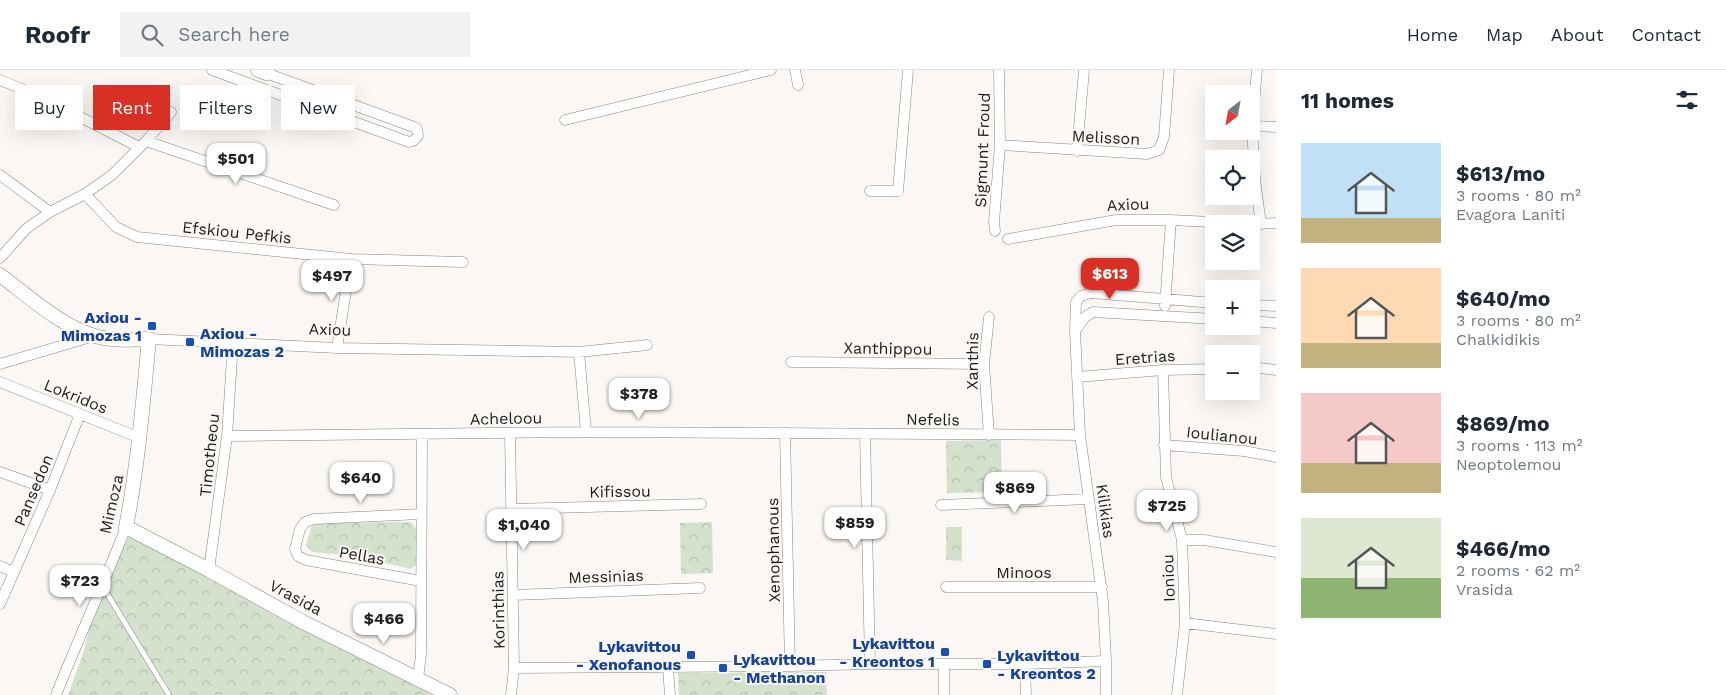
<!DOCTYPE html>
<meta charset="utf-8">
<style>
body{margin:0;font-family:"Work Sans",sans-serif;background:#f2f2f3;color:#1f2937;height:100vh;display:flex;flex-direction:column;font-size:19px;white-space:nowrap}
*{box-sizing:border-box;margin:0}
p{font-size:16px;color:#747a83}
.icon{flex:none;width:28px;height:28px;fill:none;stroke:currentColor;stroke-width:2;stroke-linecap:round;stroke-linejoin:round}
.map{position:relative;flex:1;overflow:hidden}
.sheet{display:flex;flex-direction:column;background:#fff;width:450px}
.sheet>*{flex:none}
.guide{position:absolute;left:15px;top:15px;width:475px;height:45px;display:flex;gap:10px}
.needle{width:32px;rotate:211deg}
.controls{position:absolute;left:1205px;top:15px;display:grid;gap:10px}
.controls a{display:grid;place-items:center;width:55px;height:55px;border-radius:0px;background:#fff;box-shadow:0 5px 20px #0002;font-size:25px}
.price{position:absolute;translate:-50% -42px;padding:0 11px;border-radius:10px;background:#fff;color:#222;font-size:16px;line-height:32px;filter:drop-shadow(0 1px 2px #0008)}
.price::after{content:'';position:absolute;left:50%;top:30px;width:15px;height:11px;margin-left:-8px;background:inherit;clip-path:polygon(0 0,100% 0,50% 100%)}
.price.on{background:#d93025;color:#fff}
ul{padding:0;list-style:none}
li{display:flex;align-items:center;gap:15px;height:125px;padding:0 25px}
li span{display:grid;place-items:center;flex:none;width:140px;height:100px;border-radius:0px;color:#555}
li>.icon{margin-inline-start:auto}
span .icon{width:60px;height:60px;fill:#fffc;stroke-width:1}
li b{font-size:21px}
h2{display:flex;justify-content:space-between;align-items:center;height:60px;padding:0 25px;font-size:21px}
.chip{padding:0 18px;border-radius:0px;background:#fff;box-shadow:0 5px 20px #0002;font-size:18px;line-height:45px}
.chip.on{background:#d93025;color:#fff}
header{display:flex;align-items:center;gap:30px;box-sizing:border-box;height:70px;padding:0 25px;background:#fff;border-bottom:1px solid #e0e1e3}
header strong{font-size:24px}
nav{display:flex;gap:28px;margin-inline-start:auto;font-size:18px}
.search{width:350px;height:45px;background:#f2f2f3;display:flex;align-items:center;gap:12px;box-sizing:border-box;padding:0 18px;border-radius:0px;color:#747a83;font-size:19px}
main{display:flex;flex:1;min-height:0}
.map>svg:first-child{display:block}
.forest{fill:url(#forest-crowns)}
.lines{fill:none;stroke-linecap:round;stroke-linejoin:round}
.lane-casing{stroke:#888683;stroke-width:6}
.street-casing{stroke:#888683;stroke-width:11}
.secondary-casing{stroke:#888683;stroke-width:15}
.lane{stroke:#fff;stroke-width:5}
.street{stroke:#fff;stroke-width:10}
.secondary{stroke:#fff;stroke-width:14}
.transit-dot{fill:#1a4fb4;stroke:#faf7f4;stroke-width:2}
.labels{text-anchor:middle;stroke-width:4;stroke-linejoin:round;paint-order:stroke}
.street-label{font-size:16px;fill:#1d1d1c;stroke:#faf7f4}
.transit-label{font-size:16px;font-weight:bold;fill:#164399;stroke:#faf7f4;text-anchor:end}
</style>
<header>
<strong>Roofr</strong>
<div class="search"><svg class="icon" aria-label="search" viewBox="0 0 24 24"><circle cx="10" cy="10" r="6"/><path d="M15 15l6 6"/></svg>Search here</div>
<nav><a>Home</a><a>Map</a><a>About</a><a>Contact</a></nav>
</header>
<main>
<div class="map">
<svg width="1276" height="625" viewBox="0 0 1276 625">
<defs>
<pattern id="forest-crowns" width="20" height="18" patternUnits="userSpaceOnUse" patternTransform="scale(1.25)"><rect width="20" height="18" fill="#d3e1cd"/><path d="M2 6a3 3 0 1 1 6 0M12 15a3 3 0 1 1 6 0" fill="none" stroke="#b5c1af"/></pattern>
</defs>
<rect width="100%" height="100%" fill="#faf7f4"/>
<!-- forest -->
<path class="forest" d="M1001,370L1002,422L947,423L946,371Z
M410,452C422,459 417,482 417,494L411,499L356,486L312,482L306,475L311,458L314,453Z
M712,452L713,503L681,504L680,453Z
M946,457H962V491L946,490Z
M130,465L443,625H68L83,584L99,519Z
M826,602L827,625H679L678,603Z"/>
<g class="lines">
<defs>
<path id="lane" d="M103,517L169,625"/>
<path id="street" d="M212,0L409,72L413,71L418,66L417,59L414,57L266,3
M795,0L798,15
M1257,0L1252,56L1255,110L1261,154
M0,10L39,26L139,77
M565,50L771,0
M1252,56L1276,57
M146,71L334,135
M1000,75L1147,84L1159,80L1164,67L1169,0
M1077,81L1084,0
M0,105L50,142
M870,121H898L908,0
M85,124L116,157L137,167L351,189L463,192
M1255,154L1276,153
M995,161L994,152L1000,75L999,0
M1008,169L1116,150H1171L1250,154
M0,188L26,159L50,142L85,124L112,105L146,71L171,42
M1251,235L1276,236
M1165,236L1171,150
M1251,251L1276,253
M1075,261L1085,247L1093,242L1214,249
M149,269L337,278L579,282L647,275
M337,278L351,189
M579,282L586,362
M791,292L984,294
M0,294L94,266
M1251,297L1276,300
M1163,300L1166,407L1182,470L1185,553L1177,625
M1077,307L1163,300L1214,299
M0,312L140,368
M785,363L790,596
M510,364L514,598L511,625
M865,364L870,594
M989,365L984,294L989,247
M227,366L586,362L1080,365
M1164,375L1244,381L1276,387
M0,402L50,420
M941,435L1089,429
M511,439L701,434
M421,444L314,449L305,452L300,459L295,479L298,486L306,490L421,511
M1182,470H1204L1276,482
M0,496L14,502
M209,500L227,366L233,272
M946,517H1102
M513,525L700,518
M0,534L50,420L80,344
M1185,553L1276,564
M1025,594L1026,625
M668,597L670,625
M514,598L790,596L870,594H1025L1106,591
M418,608L421,585L422,364
M56,625C78,569 104,514 126,457
M944,625V594
M1106,625V591L1103,531L1080,365L1075,261L1076,232L1081,226L1091,223L1214,233"/>
<path id="secondary" d="M258,0L266,3L268,0
M0,205C27,225 62,257 95,266C112,271 131,270 149,269C143,332 138,395 126,457L209,500L303,552L450,625"/>
</defs>
<!-- lane casing -->
<use href="#lane" class="lane-casing"/>
<!-- street casing -->
<use href="#street" class="street-casing"/>
<!-- secondary casing -->
<use href="#secondary" class="secondary-casing"/>
<!-- lane -->
<use href="#lane" class="lane"/>
<!-- street -->
<use href="#street" class="street"/>
<!-- secondary -->
<use href="#secondary" class="secondary"/>
</g>
<!-- markers -->
<g class="transit-dot">
<rect x="147" y="251" width="10" height="10" rx="2.5"/>
<rect x="185" y="267" width="10" height="10" rx="2.5"/>
<rect x="940" y="577" width="10" height="10" rx="2.5"/>
<rect x="686" y="580" width="10" height="10" rx="2.5"/>
<rect x="982" y="589" width="10" height="10" rx="2.5"/>
<rect x="718" y="593" width="10" height="10" rx="2.5"/>
</g>
<g class="labels">
<!-- street labels -->
<g class="street-label">
<text transform="translate(1106 67) rotate(3)" y="6">Melisson</text>
<text transform="translate(982 80) rotate(-88)" y="6">Sigmunt Froud</text>
<text transform="translate(1128 134) rotate(-3)" y="6">Axiou</text>
<text transform="translate(237 162) rotate(6)" y="6">Efskiou Pefkis</text>
<text transform="translate(330 259) rotate(2)" y="6">Axiou</text>
<text transform="translate(888 278) rotate(1)" y="6">Xanthippou</text>
<text transform="translate(1145 287) rotate(-4)" y="6">Eretrias</text>
<text transform="translate(972 291) rotate(-89)" y="6">Xanthis</text>
<text transform="translate(76 326) rotate(22)" y="6">Lokridos</text>
<text transform="translate(506 348) rotate(-1)" y="6">Acheloou</text>
<text transform="translate(933 349) rotate(1)" y="6">Nefelis</text>
<text transform="translate(1222 365) rotate(6)" y="6">Ioulianou</text>
<text transform="translate(209 385) rotate(-84)" y="6">Timotheou</text>
<text transform="translate(33 420) rotate(-67)" y="6">Pansedon</text>
<text transform="translate(620 421) rotate(-1)" y="6">Kifissou</text>
<text transform="translate(111 434) rotate(-77)" y="6">Mimoza</text>
<text transform="translate(1106 441) rotate(82)" y="6">Kilikias</text>
<text transform="translate(773 480) rotate(-91)" y="6">Xenophanous</text>
<text transform="translate(362 485) rotate(10)" y="6">Pellas</text>
<text x="1024" y="508">Minoos</text>
<text transform="translate(606 506) rotate(-2)" y="6">Messinias</text>
<text transform="translate(1168 508) rotate(-92)" y="6">Ioniou</text>
<text transform="translate(296 527) rotate(28)" y="6">Vrasida</text>
<text transform="translate(498 540) rotate(-91)" y="6">Korinthias</text>
</g>
<!-- transit labels -->
<g class="transit-label">
<text x="142" y="253">Axiou -<tspan x="142" dy="18">Mimozas 1</tspan></text>
<text x="200" y="269" text-anchor="start">Axiou -<tspan x="200" dy="18">Mimozas 2</tspan></text>
<text x="935" y="579">Lykavittou<tspan x="935" dy="18">- Kreontos 1</tspan></text>
<text x="681" y="582">Lykavittou<tspan x="681" dy="18">- Xenofanous</tspan></text>
<text x="997" y="591" text-anchor="start">Lykavittou<tspan x="997" dy="18">- Kreontos 2</tspan></text>
<text x="733" y="595" text-anchor="start">Lykavittou<tspan x="733" dy="18">- Methanon</tspan></text>
</g>
</g>
</svg>
<div class="controls">
<a><svg class="needle" viewBox="-14 -14 28 28"><path d="M0-13l5 13h-10z" fill="#e53935"/><path d="M0 13l5-13h-10z" fill="#747a83"/></svg></a>
<a><svg class="icon" aria-label="locate" viewBox="0 0 24 24"><circle cx="12" cy="12" r="6"/><path d="M12 2v4M12 18v4M2 12h4M18 12h4"/></svg></a>
<a><svg class="icon" aria-label="layers" viewBox="0 0 24 24"><path d="M12 4l9 5-9 5-9-5zM3 14l9 5 9-5"/></svg></a>
<a>+</a>
<a>−</a>
</div>
<b class="price" style="left:236px;top:115px">$501</b>
<b class="price on" style="left:1110px;top:230px">$613</b>
<b class="price" style="left:332px;top:232px">$497</b>
<b class="price" style="left:639px;top:350px">$378</b>
<b class="price" style="left:361px;top:434px">$640</b>
<b class="price" style="left:1015px;top:444px">$869</b>
<b class="price" style="left:1167px;top:462px">$725</b>
<b class="price" style="left:855px;top:479px">$859</b>
<b class="price" style="left:524px;top:481px">$1,040</b>
<b class="price" style="left:80px;top:537px">$723</b>
<b class="price" style="left:384px;top:575px">$466</b>
<div class="guide">
<a class="chip">Buy</a>
<a class="chip on">Rent</a>
<a class="chip">Filters</a>
<a class="chip">New</a>
</div>
</div>
<section class="sheet">
<h2>11 homes<svg class="icon" aria-label="filters" viewBox="0 0 24 24"><path d="M4 7h16M4 17h16"/><circle cx="9" cy="7" r="2"/><circle cx="15" cy="17" r="2"/></svg></h2>
<ul>
<li><span style="background:linear-gradient(#bfe0f5 75%,#c2b280 0)"><svg class="icon" aria-label="home" viewBox="0 0 24 24"><path d="M3 11l9-7 9 7M6 9v11h12V9"/></svg></span><div><b>$613/mo</b><p>3 rooms · 80 m²</p><p>Evagora Laniti</p></div></li>
<li><span style="background:linear-gradient(#ffd9b3 75%,#c2b280 0)"><svg class="icon" aria-label="home" viewBox="0 0 24 24"><path d="M3 11l9-7 9 7M6 9v11h12V9"/></svg></span><div><b>$640/mo</b><p>3 rooms · 80 m²</p><p>Chalkidikis</p></div></li>
<li><span style="background:linear-gradient(#f6c9c9 70%,#c2b280 0)"><svg class="icon" aria-label="home" viewBox="0 0 24 24"><path d="M3 11l9-7 9 7M6 9v11h12V9"/></svg></span><div><b>$869/mo</b><p>3 rooms · 113 m²</p><p>Neoptolemou</p></div></li>
<li><span style="background:linear-gradient(#dfe7d0 60%,#8fb573 0)"><svg class="icon" aria-label="home" viewBox="0 0 24 24"><path d="M3 11l9-7 9 7M6 9v11h12V9"/></svg></span><div><b>$466/mo</b><p>2 rooms · 62 m²</p><p>Vrasida</p></div></li>
</ul>
</section>
</main>
